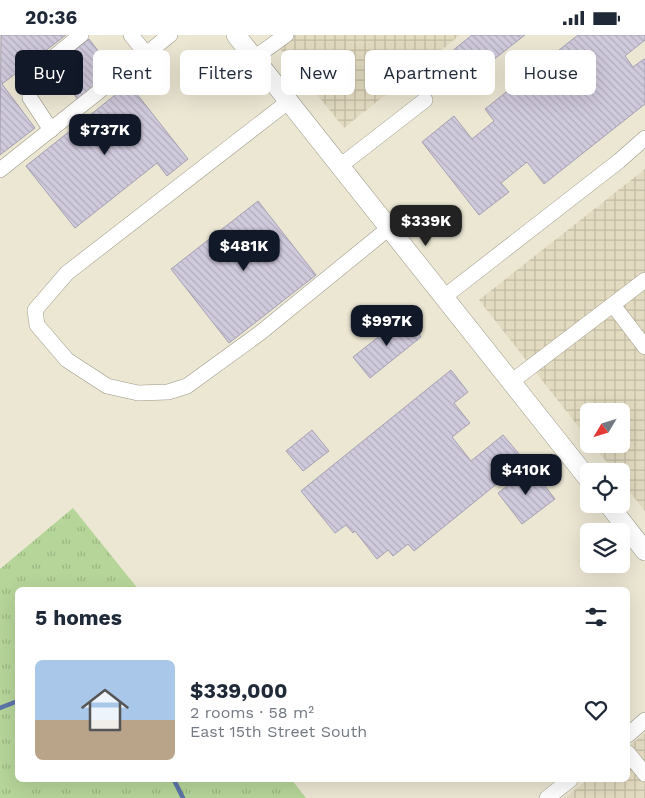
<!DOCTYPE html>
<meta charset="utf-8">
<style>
body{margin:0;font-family:"Work Sans",sans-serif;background:#f6f6f7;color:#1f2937;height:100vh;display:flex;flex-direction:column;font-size:19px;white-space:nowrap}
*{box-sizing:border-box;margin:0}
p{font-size:16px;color:#747a83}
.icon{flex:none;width:28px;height:28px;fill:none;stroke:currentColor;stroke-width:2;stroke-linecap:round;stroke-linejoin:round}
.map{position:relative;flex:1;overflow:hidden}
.drawer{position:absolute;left:15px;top:552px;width:615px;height:195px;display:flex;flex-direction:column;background:#fff;border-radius:8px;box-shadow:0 5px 20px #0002}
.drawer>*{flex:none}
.banner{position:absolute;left:15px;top:15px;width:615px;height:45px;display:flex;gap:10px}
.needle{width:32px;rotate:232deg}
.tools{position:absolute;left:580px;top:368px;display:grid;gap:10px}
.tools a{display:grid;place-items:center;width:50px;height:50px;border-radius:8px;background:#fff;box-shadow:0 5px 20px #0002;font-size:25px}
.price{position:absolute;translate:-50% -42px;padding:0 11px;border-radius:10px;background:#111827;color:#fff;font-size:16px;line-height:32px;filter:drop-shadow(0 1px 2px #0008)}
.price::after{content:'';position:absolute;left:50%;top:30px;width:15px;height:11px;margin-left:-8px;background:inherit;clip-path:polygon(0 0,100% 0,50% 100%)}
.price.on{background:#222;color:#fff}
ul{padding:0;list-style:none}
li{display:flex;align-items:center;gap:15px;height:125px;padding:0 20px}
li+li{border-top:1px solid #e0e1e3}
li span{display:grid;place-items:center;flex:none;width:140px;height:100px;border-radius:8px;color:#555}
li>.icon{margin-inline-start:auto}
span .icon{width:60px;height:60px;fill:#fffc;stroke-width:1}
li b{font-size:21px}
h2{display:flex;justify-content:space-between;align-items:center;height:60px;padding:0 20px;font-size:21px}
.pill{padding:0 18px;border-radius:8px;background:#fff;box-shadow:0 5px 20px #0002;font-size:18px;line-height:45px}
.pill.on{background:#111827;color:#fff}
.status{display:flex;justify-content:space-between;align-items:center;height:35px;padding:0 25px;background:#fff;direction:ltr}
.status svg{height:14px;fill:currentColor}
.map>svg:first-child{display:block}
.industrial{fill:url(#industrial-grid)}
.grass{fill:url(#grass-tufts)}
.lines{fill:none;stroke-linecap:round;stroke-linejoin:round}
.stream{stroke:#5c74a8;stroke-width:4.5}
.building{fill:url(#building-back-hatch);stroke:#a6a0b2}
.minor-casing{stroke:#9c9785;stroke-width:16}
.major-casing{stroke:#9c9785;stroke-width:20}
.minor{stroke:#fff;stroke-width:15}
.major{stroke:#fff;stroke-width:19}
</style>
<div class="status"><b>20:36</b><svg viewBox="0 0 49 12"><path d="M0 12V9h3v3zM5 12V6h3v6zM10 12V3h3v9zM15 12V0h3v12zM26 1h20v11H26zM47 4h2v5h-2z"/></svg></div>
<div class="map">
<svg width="645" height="763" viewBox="0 0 645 763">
<defs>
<pattern id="industrial-grid" width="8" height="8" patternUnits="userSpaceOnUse" patternTransform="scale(1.25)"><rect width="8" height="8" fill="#e3dbc1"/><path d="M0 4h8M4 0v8" fill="none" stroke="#c2bba4"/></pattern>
<pattern id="grass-tufts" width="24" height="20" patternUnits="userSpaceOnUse" patternTransform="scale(1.25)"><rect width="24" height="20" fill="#b6d599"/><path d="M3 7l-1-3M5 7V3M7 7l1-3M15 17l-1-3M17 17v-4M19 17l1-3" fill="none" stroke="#9bb682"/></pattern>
<pattern id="building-back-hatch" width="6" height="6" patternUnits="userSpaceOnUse" patternTransform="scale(1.25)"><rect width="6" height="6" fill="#d0cadd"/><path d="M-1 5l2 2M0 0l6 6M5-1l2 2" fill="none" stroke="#b2acbc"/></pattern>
</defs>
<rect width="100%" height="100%" fill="#ece7d3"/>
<!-- industrial -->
<path class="industrial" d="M269,0H460L344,93Z
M645,134V476L621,446V436H614L592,409H621V376H589V405L479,265Z
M645,698V763H565L587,745H628V712Z"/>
<!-- grass -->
<path class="grass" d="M73,473L139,555H18V745H292L306,763H0V534Z"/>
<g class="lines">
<!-- stream -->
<path class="stream" d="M0,673L18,666
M174,745L183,763"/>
</g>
<!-- building -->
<path class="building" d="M1,0H66L2,49L35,93L0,120Z
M472,0H525L479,36L482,40L472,47L470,44L466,47L446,21Z
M578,0H645V5L625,21L633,32L644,24L645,25V69L544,149L527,127L501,148L509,157L479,180L422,107L454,81L472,104L494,86L485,74Z
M89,4L115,38L79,66L53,32Z
M129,49L188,124L167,141L157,128L75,193L26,131Z
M258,166L316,240L229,308L171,234Z
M405,281L421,302L370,343L353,322Z
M451,335L468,357L454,368L470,388L452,402L471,426L503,400L525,426L414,516L408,509L393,521L388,515L377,524L355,496L353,498L346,490L335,498L301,456Z
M312,395L329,416L303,436L286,416Z
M531,433L555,464L522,489L498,458Z"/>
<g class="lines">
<defs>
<path id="minor" d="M131,0L147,20
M254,23L286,0
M289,66L67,238L35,275L37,290L67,325L107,351L138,358L168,357L187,351L260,298L389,193
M51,95L30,63L29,42L81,0
M340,131L425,65
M0,135L170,0
M444,262L619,126L645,103
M613,270L645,312
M511,347L645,245
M628,700L645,685
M628,718L645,739
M547,763L570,745"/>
<path id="major" d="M236,0L589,445
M608,469L645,516"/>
</defs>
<!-- minor casing -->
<use href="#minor" class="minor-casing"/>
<!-- major casing -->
<use href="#major" class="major-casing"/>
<!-- minor -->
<use href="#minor" class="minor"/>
<!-- major -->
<use href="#major" class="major"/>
</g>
</svg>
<div class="tools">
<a><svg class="needle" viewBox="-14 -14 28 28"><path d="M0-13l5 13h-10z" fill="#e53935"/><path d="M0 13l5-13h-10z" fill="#747a83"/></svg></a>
<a><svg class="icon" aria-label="locate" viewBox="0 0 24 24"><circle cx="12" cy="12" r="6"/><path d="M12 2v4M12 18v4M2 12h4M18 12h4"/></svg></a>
<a><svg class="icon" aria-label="layers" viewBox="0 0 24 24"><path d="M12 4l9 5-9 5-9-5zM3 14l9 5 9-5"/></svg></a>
</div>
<b class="price" style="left:105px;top:121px">$737K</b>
<b class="price on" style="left:426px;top:212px">$339K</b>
<b class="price" style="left:244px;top:237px">$481K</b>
<b class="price" style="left:387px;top:312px">$997K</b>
<b class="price" style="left:526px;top:461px">$410K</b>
<div class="banner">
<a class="pill on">Buy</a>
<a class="pill">Rent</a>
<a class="pill">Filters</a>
<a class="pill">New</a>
<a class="pill">Apartment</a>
<a class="pill">House</a>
</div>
<section class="drawer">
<h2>5 homes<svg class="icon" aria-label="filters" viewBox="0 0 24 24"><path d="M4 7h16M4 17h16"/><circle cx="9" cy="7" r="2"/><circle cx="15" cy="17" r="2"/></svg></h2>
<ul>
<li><span style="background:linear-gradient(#a9c7e8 60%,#b9a48a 0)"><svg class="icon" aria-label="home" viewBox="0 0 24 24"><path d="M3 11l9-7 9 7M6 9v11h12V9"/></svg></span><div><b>$339,000</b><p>2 rooms · 58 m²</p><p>East 15th Street South</p></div><svg class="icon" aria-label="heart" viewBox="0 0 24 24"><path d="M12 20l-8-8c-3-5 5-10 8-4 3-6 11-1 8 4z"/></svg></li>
</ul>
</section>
</div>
